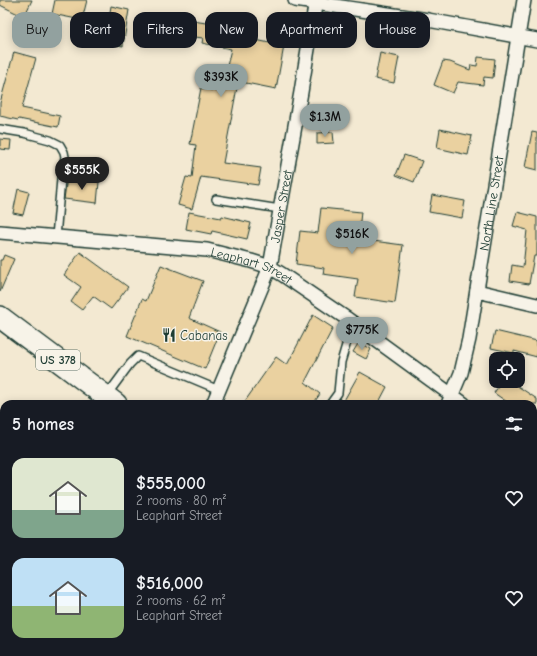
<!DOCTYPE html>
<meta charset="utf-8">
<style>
body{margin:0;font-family:"Comic Neue",sans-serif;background:#242831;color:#f1f3f6;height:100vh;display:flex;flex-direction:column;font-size:15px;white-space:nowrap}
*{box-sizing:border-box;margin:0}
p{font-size:13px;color:#9ea1a6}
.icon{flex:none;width:22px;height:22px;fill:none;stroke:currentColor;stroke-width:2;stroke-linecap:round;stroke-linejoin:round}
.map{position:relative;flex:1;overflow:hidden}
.details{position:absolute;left:0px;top:400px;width:537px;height:256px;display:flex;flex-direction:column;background:#171b24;border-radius:12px 12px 0 0;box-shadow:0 2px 10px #0003}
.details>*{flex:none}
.top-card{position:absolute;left:12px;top:12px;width:513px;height:36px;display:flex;gap:8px}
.tools{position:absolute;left:489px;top:352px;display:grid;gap:8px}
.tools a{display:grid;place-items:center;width:36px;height:36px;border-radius:8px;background:#171b24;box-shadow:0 2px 10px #0003;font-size:20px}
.price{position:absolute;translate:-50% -34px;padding:0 9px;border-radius:14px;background:#92a19f;color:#111;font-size:13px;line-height:26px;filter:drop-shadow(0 1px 2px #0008)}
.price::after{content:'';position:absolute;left:50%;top:24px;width:12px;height:9px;margin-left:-6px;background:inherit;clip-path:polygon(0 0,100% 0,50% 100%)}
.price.current{background:#222;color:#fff}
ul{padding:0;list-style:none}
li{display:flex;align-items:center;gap:12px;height:100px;padding:0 12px}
li span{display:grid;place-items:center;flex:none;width:112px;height:80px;border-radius:12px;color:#555}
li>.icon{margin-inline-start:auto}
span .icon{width:48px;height:48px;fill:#fffc;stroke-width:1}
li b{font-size:17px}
h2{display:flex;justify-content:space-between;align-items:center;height:48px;padding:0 12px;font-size:17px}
.tag{padding:0 14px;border-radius:12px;background:#171b24;box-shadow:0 2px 10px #0003;font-size:14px;line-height:36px}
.tag.current{background:#92a19f;color:#111}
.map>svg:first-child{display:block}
.building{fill:#ead1a0;stroke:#1f3d34}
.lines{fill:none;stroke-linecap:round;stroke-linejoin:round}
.service-casing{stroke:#1f3d34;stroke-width:10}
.minor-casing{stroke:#1f3d34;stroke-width:16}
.primary-casing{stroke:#1f3d34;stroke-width:24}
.service{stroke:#f7f3e8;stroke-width:7}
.minor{stroke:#f7f3e8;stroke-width:13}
.primary{stroke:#f7f3e8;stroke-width:21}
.labels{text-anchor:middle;stroke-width:3;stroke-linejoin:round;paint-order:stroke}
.shield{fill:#f7f3e8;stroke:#60746a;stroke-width:1}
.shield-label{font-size:12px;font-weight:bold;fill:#1f3d34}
.street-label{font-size:13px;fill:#1f3d34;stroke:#f7f3e8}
.poi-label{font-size:13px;fill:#1f3d34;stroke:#f7f3e8;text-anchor:start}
</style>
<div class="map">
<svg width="537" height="656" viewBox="0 0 537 656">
<rect width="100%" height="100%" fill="#f3e9d2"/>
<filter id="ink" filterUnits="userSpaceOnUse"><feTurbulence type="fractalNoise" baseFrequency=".025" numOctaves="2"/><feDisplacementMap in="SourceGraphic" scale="8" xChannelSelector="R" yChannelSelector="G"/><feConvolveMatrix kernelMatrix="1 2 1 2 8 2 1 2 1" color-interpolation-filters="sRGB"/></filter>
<g filter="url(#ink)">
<!-- building -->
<path class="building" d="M0,0H32L24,17L0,5Z
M55,0H87L82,20L52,14Z
M111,6L129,10L123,46L105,43Z
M150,14L180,22V19L206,23L207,18L225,22L222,33L284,46L276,89L241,82V83L238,82L223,163L261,168L258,185L201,177L192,209L178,205L186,177L192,178L196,145L190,144L201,88L221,92L231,49L202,43L203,38L163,33L161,39L145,35Z
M14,52L36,58L22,108L60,116L58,127L19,119L18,120L0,116V103Z
M380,53L399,57L394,83L375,79Z
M478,57L495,59L493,78L484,77L483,85L458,82L453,93L434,85L443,61L450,62L470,70L471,65L477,66Z
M440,129L472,136L468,155L437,148Z
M333,132L334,143L317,144V133Z
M532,132L537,133V170L525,167Z
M0,139L11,140L10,150L0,149Z
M404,155L422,161L414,182L396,175Z
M67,178L99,182L97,203L64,199Z
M18,189L29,192L23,215L13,213Z
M432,195L465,201L462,218L429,212Z
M321,208L361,212L358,239L403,245L395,303L355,297L358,279L323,274L324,268L296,264L300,231L318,233Z
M189,212L221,218L222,216L251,223L247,239L212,231L211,234L186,229Z
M517,212L537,217V256H534L529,284L510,281L512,265L523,267L527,230L513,226Z
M80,252L128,287L111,309L93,296L82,310L71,302L81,287L64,275Z
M4,255L14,259L0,292V260H2Z
M161,265L203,281L189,318L220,332L205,369L127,336L142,299L146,301Z
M313,315L333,328L305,382L320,394L313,404H243L276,357L287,365Z
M495,331L537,341V357L514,351V353L491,348Z
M359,342L371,349L366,359L353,352Z
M360,372L387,387L378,404H342Z
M502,381H510L537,399V404H510L494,393Z"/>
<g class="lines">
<defs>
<path id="service" d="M0,129L24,133L50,140L60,145L64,152L65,157L61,179L56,237
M216,199L280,209
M107,395L130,364L138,356L219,390
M330,404L338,393L341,362L349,335L355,324
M0,441L4,442
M402,656L404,652"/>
<g id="minor">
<path d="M295,0L428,20L537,40"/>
<path id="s1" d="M0,232L207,250L251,261L270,267L283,275L346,318L464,404"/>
<path d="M477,291L537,305"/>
<path id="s2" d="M213,404L270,267L301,92L316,0"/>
<path id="s3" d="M448,404L461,373L469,339L524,0"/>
<path d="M533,456L537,459"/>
<path d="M266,656L269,652"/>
</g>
<path id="primary" d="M0,317L116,404
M447,652L452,656"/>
</defs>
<!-- service casing -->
<use href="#service" class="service-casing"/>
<!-- minor casing -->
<use href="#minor" class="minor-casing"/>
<!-- primary casing -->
<use href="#primary" class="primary-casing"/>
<!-- service -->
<use href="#service" class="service"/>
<!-- minor -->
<use href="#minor" class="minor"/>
<!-- primary -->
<use href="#primary" class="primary"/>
</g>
</g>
<!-- icons -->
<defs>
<symbol id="restaurant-bare" viewBox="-9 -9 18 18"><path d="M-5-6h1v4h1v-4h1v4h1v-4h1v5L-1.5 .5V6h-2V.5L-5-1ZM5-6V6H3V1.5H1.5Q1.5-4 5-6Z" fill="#1f3d34" stroke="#f7f3e8" stroke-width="2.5" paint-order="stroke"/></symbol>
</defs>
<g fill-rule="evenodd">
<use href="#restaurant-bare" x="159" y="325" width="20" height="20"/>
</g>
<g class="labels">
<!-- shield labels -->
<rect class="shield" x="36" y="350" width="44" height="20" rx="3"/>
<g class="shield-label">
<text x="58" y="364">US 378</text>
</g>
<!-- street labels -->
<g class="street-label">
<text dy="5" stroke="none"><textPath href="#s3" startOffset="206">North Line Street</textPath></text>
<text dy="5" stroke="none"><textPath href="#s2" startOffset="210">Jasper Street</textPath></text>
<text dy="5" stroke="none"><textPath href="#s1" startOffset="255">Leaphart Street</textPath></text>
</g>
<!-- poi labels -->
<g class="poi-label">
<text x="180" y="340">Cabanas</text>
</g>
</g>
</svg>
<div class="tools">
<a><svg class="icon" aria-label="locate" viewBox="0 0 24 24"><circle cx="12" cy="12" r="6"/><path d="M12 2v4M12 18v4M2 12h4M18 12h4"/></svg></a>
</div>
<b class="price" style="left:221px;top:98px">$393K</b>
<b class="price" style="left:325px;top:138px">$1.3M</b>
<b class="price current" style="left:82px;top:191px">$555K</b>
<b class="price" style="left:352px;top:255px">$516K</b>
<b class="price" style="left:362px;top:351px">$775K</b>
<div class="top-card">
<a class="tag current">Buy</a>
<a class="tag">Rent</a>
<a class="tag">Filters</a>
<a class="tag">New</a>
<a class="tag">Apartment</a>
<a class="tag">House</a>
</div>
<section class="details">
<h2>5 homes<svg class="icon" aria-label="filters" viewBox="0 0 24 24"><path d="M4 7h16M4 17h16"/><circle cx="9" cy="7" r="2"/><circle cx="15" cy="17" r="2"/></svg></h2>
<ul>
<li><span style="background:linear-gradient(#dfe7d0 65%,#7fa58c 0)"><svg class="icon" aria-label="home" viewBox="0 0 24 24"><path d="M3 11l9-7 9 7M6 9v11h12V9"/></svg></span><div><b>$555,000</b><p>2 rooms · 80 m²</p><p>Leaphart Street</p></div><svg class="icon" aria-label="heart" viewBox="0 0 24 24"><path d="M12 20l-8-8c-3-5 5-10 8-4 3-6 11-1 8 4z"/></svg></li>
<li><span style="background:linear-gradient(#bfe0f5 60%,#8fb573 0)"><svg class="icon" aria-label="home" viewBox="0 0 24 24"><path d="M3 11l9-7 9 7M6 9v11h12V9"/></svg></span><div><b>$516,000</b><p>2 rooms · 62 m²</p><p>Leaphart Street</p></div><svg class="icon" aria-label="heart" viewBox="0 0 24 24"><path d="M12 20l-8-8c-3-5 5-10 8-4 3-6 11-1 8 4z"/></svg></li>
</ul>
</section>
</div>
